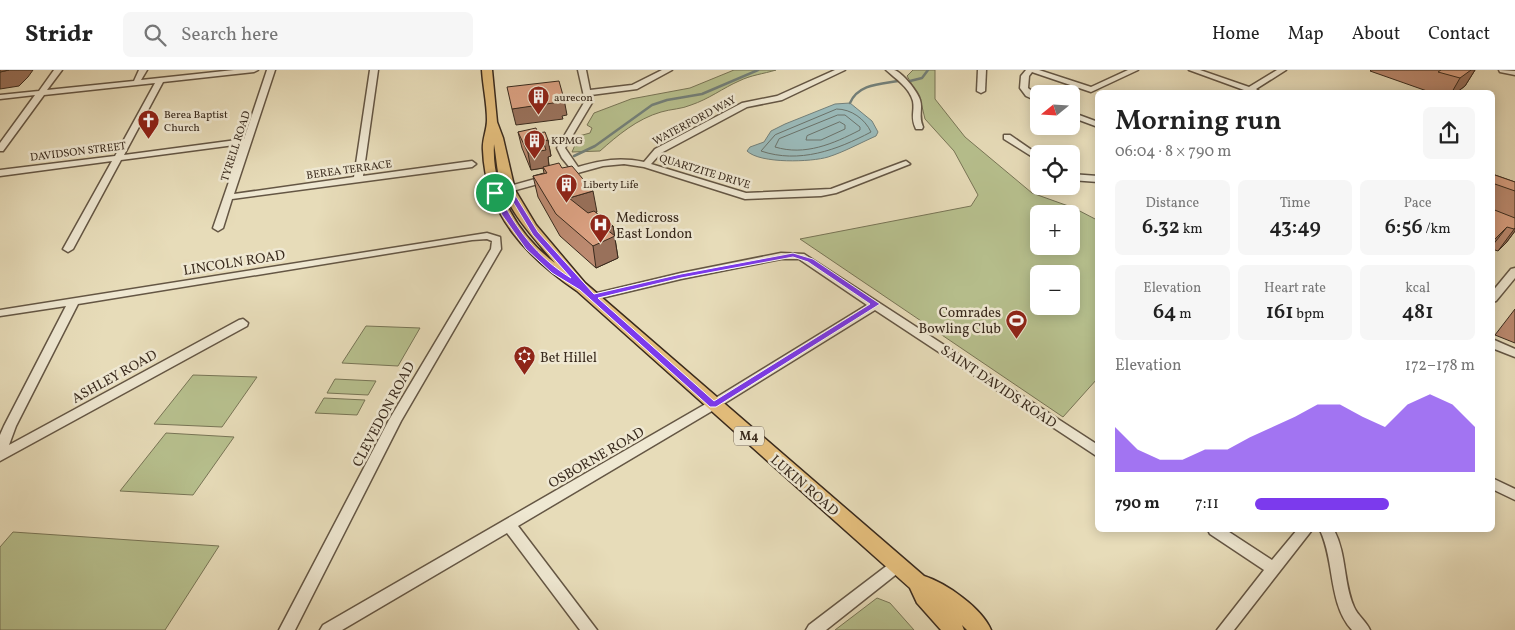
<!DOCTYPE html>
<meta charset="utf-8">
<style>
:root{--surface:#fff;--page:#f6f6f6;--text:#222;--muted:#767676;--line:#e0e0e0;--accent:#7c3aed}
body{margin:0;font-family:Vollkorn,serif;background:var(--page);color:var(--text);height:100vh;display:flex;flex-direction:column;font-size:19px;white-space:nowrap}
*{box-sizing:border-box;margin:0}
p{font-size:16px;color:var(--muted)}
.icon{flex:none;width:28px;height:28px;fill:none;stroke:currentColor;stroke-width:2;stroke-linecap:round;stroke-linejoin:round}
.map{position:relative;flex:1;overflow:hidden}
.panel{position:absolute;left:1095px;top:20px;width:400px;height:442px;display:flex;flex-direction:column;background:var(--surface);border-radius:8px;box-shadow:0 2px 12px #0003}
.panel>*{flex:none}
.needle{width:32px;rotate:252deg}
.fabs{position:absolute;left:1030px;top:15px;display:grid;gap:10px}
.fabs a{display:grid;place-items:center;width:50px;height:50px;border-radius:8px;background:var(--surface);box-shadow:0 2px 12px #0003;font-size:25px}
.pin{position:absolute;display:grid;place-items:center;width:42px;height:42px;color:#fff;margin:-21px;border:2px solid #fff;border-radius:50%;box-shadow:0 1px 5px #0007}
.round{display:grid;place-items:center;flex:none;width:52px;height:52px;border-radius:8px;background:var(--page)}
.overview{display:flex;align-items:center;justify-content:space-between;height:85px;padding:0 20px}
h1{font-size:28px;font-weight:600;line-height:38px}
.metrics{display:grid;grid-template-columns:repeat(3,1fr);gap:8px;height:85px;padding:5px 20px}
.metrics div{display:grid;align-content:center;border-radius:8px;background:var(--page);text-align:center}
.metrics b{font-size:21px;font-weight:600}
.metrics small{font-size:14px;font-weight:400}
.metrics p{font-size:14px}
.chart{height:140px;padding:10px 20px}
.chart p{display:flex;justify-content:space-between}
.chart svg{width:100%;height:90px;margin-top:5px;fill:var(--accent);opacity:.7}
ul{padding:0 20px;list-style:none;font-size:16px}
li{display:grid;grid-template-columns:80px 60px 1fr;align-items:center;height:38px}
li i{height:12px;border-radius:6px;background:var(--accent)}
header{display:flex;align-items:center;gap:30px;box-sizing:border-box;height:70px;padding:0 25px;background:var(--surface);border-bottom:1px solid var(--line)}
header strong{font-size:24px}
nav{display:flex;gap:28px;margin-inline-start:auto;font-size:18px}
.search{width:350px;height:45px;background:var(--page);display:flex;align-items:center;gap:12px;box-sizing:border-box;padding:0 18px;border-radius:8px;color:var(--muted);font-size:19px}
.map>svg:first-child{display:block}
.green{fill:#b7c08e;stroke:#787556;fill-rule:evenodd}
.water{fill:#9ab9b8;stroke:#73807a}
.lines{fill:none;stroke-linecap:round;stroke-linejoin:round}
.shore{stroke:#6a726a;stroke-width:1}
.stream{stroke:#73807a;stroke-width:2.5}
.minor-casing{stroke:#645644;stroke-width:3}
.major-casing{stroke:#392a1d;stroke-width:3}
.minor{fill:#efe8d2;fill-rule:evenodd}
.major{fill:#e4be7c;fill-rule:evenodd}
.wall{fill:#bc8a70;stroke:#392a1d}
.shaded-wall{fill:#99715b;stroke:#392a1d}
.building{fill:#dba182;stroke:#392a1d}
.route{fill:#7c3aed;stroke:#fff;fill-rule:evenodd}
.labels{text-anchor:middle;stroke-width:5;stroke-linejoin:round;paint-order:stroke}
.far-poi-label{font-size:11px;fill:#392a1d;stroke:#efe8d2;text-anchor:start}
.far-street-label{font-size:11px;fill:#392a1d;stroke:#efe8d2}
.shield{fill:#efe8d2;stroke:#706353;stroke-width:1}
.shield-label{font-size:12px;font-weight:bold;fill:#392a1d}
.poi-label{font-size:14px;fill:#392a1d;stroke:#efe8d2;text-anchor:start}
.street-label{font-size:14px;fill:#392a1d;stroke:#efe8d2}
</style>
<header>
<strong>Stridr</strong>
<div class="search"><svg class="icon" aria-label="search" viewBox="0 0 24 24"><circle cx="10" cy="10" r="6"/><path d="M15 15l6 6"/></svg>Search here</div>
<nav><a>Home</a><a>Map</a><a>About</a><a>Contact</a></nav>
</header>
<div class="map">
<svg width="1515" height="560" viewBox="0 0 1515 560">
<rect width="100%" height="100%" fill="#e7dcb9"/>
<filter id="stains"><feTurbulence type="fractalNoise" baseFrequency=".004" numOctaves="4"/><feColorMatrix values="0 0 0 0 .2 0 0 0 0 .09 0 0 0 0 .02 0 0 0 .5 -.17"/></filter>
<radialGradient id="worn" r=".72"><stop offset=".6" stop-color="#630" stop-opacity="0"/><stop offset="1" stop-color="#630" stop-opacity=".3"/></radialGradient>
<g class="green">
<path d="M734,0H776C763,4 751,5 739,11C723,18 709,29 691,35C682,39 671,39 661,42C637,49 618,65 600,81L572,82L579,66L590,63L592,58L587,55L594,43L631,29L690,18Z"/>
<path d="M913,0H935V29L965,67L1032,123L1074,138L1097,150V309L1063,347L800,169L971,136L978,125L954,81L925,49L920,28L907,6ZM1039,144H1071V176H1039ZM1039,204H1071V236H1039Z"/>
<polygon points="366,256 420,258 398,296 342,293"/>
<polygon points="193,305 257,307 222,357 154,354"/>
<polygon points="335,309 376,311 368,325 327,323"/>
<polygon points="324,328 365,330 357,345 315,343"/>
<polygon points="166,363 234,367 193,425 120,421"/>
<polygon points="13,462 219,476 165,560 0,560 0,477"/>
<polygon points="877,528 890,533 914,560 835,560"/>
</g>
<path class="water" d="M850,33L872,51L878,62L876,66C860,73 844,82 828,87C812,92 760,94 747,81L750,77L764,72L771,61L785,54L835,34Z"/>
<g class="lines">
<g class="shore">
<path d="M837,39C851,39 865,49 871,62C837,80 799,94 761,81L775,65Z"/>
<path d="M838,45H845L860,57V60C833,74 805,86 775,77L779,69Z"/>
<polygon points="840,52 845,55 845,59 821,70 806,70 807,66"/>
</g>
<g class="stream">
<polyline points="910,11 922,8 928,0"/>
<path d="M850,33C858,14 880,14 898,11"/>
<polyline points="574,86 595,76 652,35 667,30 702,24 758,0"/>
</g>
<defs>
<g id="minor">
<polygon points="54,0 62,0 47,20 134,11 139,0 147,0 141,10 234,0 258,0 254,2 163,12 124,85 244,69 267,0 275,0 234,124 354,107 370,0 378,0 363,106 472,91 476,94 472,97 232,129 223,158 218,161 213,158 242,74 121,90 73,179 68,182 63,179 112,91 0,106 0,100 115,86 155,13 44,25 3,81 0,81 0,73 35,25 0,29 0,25 39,21"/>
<path d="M578,0H586L590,20L632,15L662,0H672L637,19L591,25L593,31L565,78L578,97C603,90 619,87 644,92L655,79L742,33L777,26L835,0H845L782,30L747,37L661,83L651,94L746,123L831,119L903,92L906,91L910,94L836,123L821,126L745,129L644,97L624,94L603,96L498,125H492V121L571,99L562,88L557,78L585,31Z"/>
<path d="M886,0C889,0 892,0 894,0C902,2 918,22 920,30C923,39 918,46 923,57L922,59H916C910,47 915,42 913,31C909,17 896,9 886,0Z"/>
<polygon points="978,0 986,0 985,21 981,23 977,21"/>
<polygon points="1026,0 1039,0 1091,17 1128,0 1138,0 1091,22 1032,2 1029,6 1028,18 1039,27 1039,32 1026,26 1020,18 1021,6"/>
<polygon points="1189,0 1200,0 1249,17 1277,0 1286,0 1256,19 1260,22 1243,22 1244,20"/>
<polygon points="1499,0 1515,1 1515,5 1500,2"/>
<polygon points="1071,42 1098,52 1098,57 1071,47"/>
<polygon points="1004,65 1010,65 1039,85 1039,91 1004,69"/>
<polygon points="1071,104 1098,106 1098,112 1071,110"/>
<polygon points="487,163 500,167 501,179 401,351 295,560 279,560 389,350 491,179 492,171 487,169 472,170 78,234 16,356 9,375 239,250 243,249 248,253 247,256 0,391 0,365 4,356 66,236 0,246 0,240"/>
<polygon points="781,183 804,184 1098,375 1098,387 875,240 717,338 518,456 597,560 580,560 507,463 342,560 320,560 323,555 709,332 867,235 799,189 781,189 681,209 593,230 588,227 593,224 681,203"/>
<polygon points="1515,198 1515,208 1496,231 1492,232 1492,222 1511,199"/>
<polygon points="1492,269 1515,279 1515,287 1492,278"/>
<polygon points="1492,408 1515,419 1515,430 1492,419"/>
<polygon points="1208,460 1226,460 1272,490 1297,460 1312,460 1234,560 1217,560 1264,500 1210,464"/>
<path d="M1320,460H1334C1347,485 1343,512 1354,537C1358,546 1366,551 1370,560H1352C1328,534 1335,491 1320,460Z"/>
<polygon points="898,489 903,491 905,495 903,499 826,560 806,560 809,555 893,491"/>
</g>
<path id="major" d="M482,0H492L497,52L503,68L515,120L536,155L585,213L924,506C946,513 982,538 991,560H967L962,555L964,560H941L917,533L910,518L577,221C527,187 485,144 483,80C482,70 487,60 487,50C487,33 483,17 482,0ZM494,74C497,90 497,106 503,120C514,148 536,170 555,193C519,166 491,121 494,74Z"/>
</defs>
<use href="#minor" class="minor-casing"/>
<use href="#major" class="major-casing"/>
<use href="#minor" class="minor"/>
<use href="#major" class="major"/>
</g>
<g class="wall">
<polygon points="1371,0 1475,0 1465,16 1457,22 1426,22 1427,21 1370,1"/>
<polygon points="518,62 538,63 548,70 551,86 548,87 549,95 597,142 596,143 613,156 618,188 596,198 560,166 538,127 533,106 544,103 543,98 531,100 522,78"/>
<polygon points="1492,104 1515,112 1515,161 1506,173 1498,181 1492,179"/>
<polygon points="1515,239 1515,273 1495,265"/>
</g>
<g class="shaded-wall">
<polygon points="9,0 33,0 28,7 19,16 0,19 0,2"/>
<polygon points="1463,0 1475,0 1465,16 1457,22 1452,22 1460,8"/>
<polygon points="564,29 567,45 562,46 563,49 516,55 512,39"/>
<polygon points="548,70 551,86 548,87 549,97 531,100 528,83 543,71"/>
<polygon points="593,121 597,142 573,149 569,128"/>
<polygon points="613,156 618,188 596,198 593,176 606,159"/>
<polygon points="1507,157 1492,176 1492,172"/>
<polygon points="1515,158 1515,161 1506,173 1498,181"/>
</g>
<g class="building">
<polygon points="0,0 9,0 0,2"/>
<polygon points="1441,0 1471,0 1460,8 1438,2"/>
<polygon points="559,11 564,29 559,30 560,32 512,39 507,17"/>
<polygon points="536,58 538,63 545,62 548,70 543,71 546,80 528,83 518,62"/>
<polygon points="559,93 562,98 572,96 593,121 569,128 588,143 594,141 613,156 606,159 615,166 593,176 556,144 533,106 547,103 543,97"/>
<polygon points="1492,104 1515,112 1515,121 1492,113"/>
<polygon points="1492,139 1515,148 1515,158 1514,159 1507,157 1492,172"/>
</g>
<path class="route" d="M509,118L512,120L538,162L594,224L681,204L793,183L813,189L880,234L716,337H710L580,220L552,203L526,179L502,145L492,123ZM507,122L533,165L571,208C538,188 515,158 499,124ZM793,187L808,192L870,234L714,331L598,228L681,208Z"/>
<defs>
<symbol id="building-pin" viewBox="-11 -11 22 30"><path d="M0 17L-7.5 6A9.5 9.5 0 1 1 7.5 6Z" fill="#8f2418" stroke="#efe8d2"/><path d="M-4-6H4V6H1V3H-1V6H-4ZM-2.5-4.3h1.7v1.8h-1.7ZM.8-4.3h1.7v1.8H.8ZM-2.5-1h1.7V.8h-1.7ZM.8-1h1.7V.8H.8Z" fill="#fff"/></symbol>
<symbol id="church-pin" viewBox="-11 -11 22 30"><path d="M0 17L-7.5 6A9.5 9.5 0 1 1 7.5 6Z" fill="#8f2418" stroke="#efe8d2"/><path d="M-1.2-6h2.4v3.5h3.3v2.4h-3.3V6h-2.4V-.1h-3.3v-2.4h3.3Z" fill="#fff"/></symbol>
<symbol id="hospital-pin" viewBox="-11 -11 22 30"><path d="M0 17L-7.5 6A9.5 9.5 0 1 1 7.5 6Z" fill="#8f2418" stroke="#efe8d2"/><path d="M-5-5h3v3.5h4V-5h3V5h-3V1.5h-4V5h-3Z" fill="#fff"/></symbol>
<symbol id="stadium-pin" viewBox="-11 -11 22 30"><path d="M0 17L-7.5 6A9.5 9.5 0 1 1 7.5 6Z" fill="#8f2418" stroke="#efe8d2"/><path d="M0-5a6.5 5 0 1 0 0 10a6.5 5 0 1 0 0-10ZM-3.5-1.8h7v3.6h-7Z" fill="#fff"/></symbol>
<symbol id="synagogue-pin" viewBox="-11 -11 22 30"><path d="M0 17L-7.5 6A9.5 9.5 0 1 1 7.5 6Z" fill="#8f2418" stroke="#efe8d2"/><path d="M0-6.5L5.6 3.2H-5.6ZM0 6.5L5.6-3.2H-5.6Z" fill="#fff"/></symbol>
</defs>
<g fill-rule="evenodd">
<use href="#building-pin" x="526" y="14" width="25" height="34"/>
<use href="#church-pin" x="136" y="38" width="25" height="34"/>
<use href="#building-pin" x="522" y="58" width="25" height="34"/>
<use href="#building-pin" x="554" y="102" width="25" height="34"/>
<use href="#hospital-pin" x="588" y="142" width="25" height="34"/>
<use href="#stadium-pin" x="1004" y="238" width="25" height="34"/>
<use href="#synagogue-pin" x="512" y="274" width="25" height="34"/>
</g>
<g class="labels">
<g class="far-poi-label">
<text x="554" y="31">aurecon</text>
<text x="164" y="48">Berea Baptist<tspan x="164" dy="13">Church</tspan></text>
<text x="551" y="74">KPMG</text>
<text x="583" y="118">Liberty Life</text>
</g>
<g class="far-street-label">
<text transform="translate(694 50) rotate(-28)" y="4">WATERFORD WAY</text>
<text transform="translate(235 76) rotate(-72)" y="4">TYRELL ROAD</text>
<text transform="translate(78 81) rotate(-7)" y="4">DAVIDSON STREET</text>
<text transform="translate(349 99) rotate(-8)" y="4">BEREA TERRACE</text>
<text transform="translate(705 101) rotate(17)" y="4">QUARTZITE DRIVE</text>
</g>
<rect class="shield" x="734" y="356.5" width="30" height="19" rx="4"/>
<g class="shield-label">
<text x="749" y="370">M4</text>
</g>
<g class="poi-label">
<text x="616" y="152">Medicross<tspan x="616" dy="16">East London</tspan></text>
<text x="1001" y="247" text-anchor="end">Comrades<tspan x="1001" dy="16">Bowling Club</tspan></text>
<text x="540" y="292">Bet Hillel</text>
</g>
<g class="street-label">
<text transform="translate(234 192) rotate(-9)" y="5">LINCOLN ROAD</text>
<text transform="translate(114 306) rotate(-29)" y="5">ASHLEY ROAD</text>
<text transform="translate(999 316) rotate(34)" y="5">SAINT DAVIDS ROAD</text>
<text transform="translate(383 344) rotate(-62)" y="5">CLEVEDON ROAD</text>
<text transform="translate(596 387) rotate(-30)" y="5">OSBORNE ROAD</text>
<text transform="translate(805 415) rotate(41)" y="5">LUKIN ROAD</text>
</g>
</g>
<rect width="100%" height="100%" filter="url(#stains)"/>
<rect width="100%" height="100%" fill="url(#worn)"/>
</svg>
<div class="fabs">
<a><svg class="needle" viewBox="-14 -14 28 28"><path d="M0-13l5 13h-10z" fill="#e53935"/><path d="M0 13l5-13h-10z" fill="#767676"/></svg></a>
<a><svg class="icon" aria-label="locate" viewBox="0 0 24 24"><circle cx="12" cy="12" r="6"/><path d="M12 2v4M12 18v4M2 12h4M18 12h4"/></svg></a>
<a>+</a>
<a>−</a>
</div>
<div class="pin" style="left:495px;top:123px;background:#1e9e55"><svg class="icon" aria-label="arrive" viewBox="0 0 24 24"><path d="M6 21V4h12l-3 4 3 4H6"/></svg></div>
<section class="panel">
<div class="overview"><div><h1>Morning run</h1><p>06:04 · 8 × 790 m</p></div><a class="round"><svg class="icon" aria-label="share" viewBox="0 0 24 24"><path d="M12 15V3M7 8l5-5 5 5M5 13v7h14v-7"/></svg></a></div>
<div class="metrics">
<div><p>Distance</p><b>6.32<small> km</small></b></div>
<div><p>Time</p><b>43:49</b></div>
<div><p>Pace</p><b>6:56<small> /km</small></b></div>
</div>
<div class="metrics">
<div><p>Elevation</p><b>64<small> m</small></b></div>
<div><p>Heart rate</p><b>161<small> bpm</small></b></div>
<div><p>kcal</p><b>481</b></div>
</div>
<div class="chart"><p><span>Elevation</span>172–178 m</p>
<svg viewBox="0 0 160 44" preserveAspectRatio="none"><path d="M0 44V22L10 33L20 38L30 38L40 33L50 33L60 27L70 22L80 17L90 11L100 11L110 17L120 22L130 11L140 6L150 11L160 22V44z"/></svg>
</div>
<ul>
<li><b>790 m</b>7:11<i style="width:61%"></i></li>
</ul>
</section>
</div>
